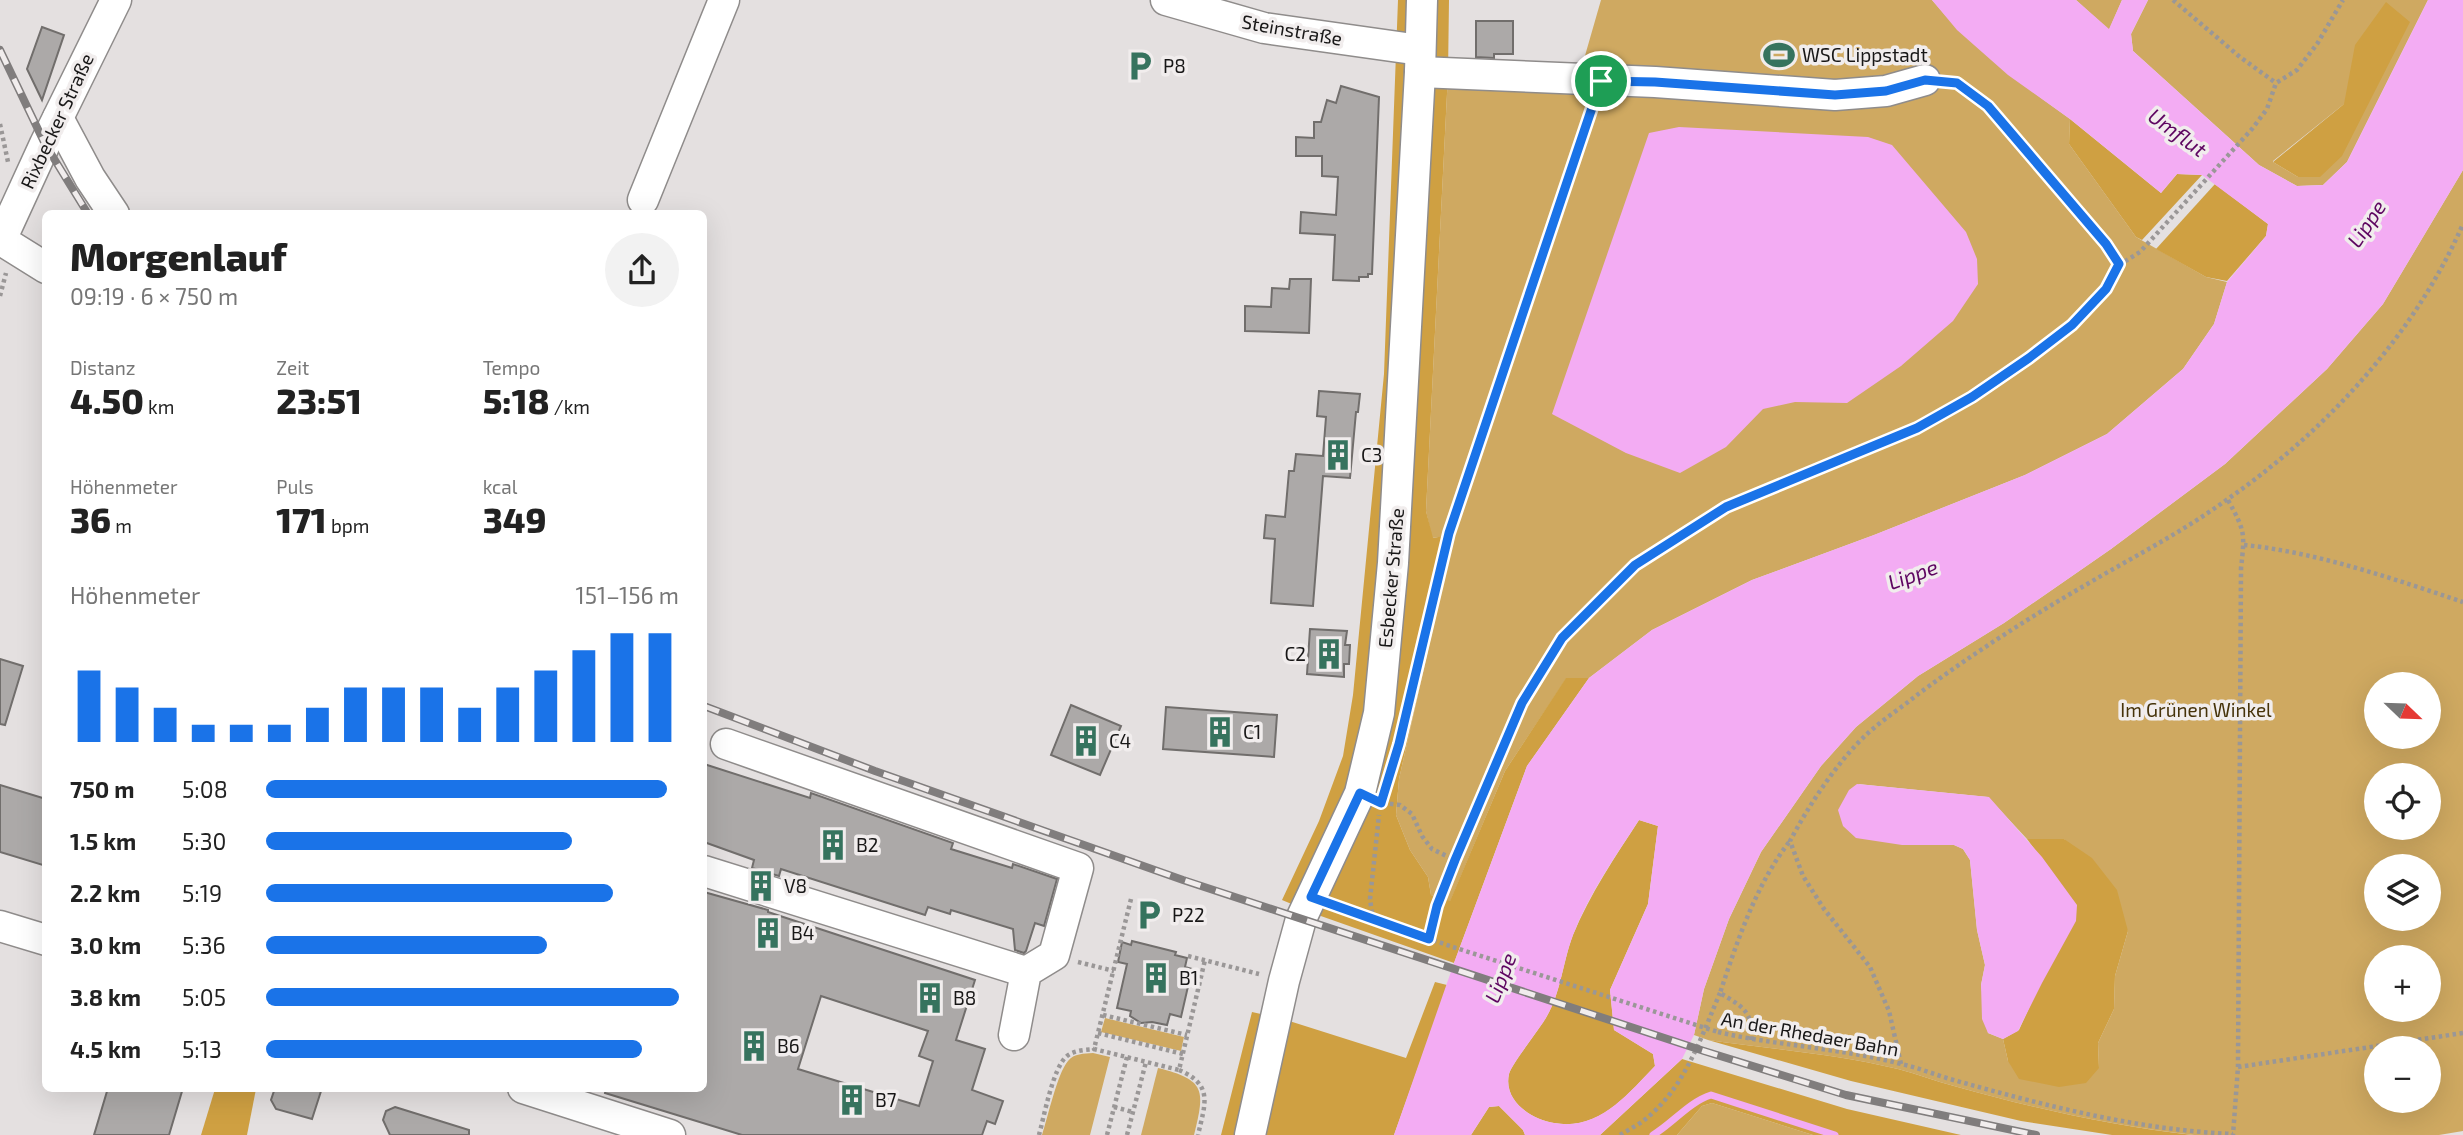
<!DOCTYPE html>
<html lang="de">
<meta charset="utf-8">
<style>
:root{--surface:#fff;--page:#f2f2f2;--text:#222;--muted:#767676;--accent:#1a73e8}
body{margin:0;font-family:"Exo 2",sans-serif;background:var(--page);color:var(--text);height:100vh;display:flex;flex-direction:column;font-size:26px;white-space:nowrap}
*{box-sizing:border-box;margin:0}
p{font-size:23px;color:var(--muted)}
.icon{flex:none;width:38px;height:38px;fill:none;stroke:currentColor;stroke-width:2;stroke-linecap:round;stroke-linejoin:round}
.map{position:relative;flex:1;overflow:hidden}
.drawer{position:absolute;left:42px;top:210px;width:665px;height:882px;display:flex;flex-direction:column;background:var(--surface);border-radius:10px;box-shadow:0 7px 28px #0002}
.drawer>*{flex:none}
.needle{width:46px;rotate:113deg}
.controls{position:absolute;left:2364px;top:672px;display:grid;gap:14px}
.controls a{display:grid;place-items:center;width:77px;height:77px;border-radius:50%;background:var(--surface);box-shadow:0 7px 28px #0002;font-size:35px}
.pin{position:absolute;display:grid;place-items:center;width:60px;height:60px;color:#fff;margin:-30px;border:4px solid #fff;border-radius:50%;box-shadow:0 2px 7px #0007}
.round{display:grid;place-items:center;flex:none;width:74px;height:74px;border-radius:37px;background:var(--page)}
.summary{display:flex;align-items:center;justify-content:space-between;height:119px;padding:0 28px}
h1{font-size:38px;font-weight:800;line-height:52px}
.stats{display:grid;grid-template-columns:repeat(3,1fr);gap:10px;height:119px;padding:7px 28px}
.stats div{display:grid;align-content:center}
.stats b{font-size:35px;font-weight:800}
.stats small{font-size:19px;font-weight:400}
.stats p{font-size:19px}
.chart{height:196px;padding:14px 28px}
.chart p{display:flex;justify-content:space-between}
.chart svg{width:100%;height:126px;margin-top:7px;stroke:var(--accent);stroke-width:6}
ul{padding:0 28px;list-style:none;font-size:23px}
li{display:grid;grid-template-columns:112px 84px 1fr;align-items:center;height:52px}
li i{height:18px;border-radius:9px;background:var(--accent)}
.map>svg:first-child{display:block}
.green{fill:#cfa961;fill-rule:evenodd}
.forest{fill:#cfa042}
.water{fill:#f3acf3;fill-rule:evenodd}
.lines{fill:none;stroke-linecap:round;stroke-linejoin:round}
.stream{stroke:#f3acf3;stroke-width:7}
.building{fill:#aca9a8;stroke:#716e6c;stroke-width:2;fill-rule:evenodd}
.minor-casing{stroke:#8f8c8b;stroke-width:33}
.path{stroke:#9a9797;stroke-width:4.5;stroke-dasharray:3.5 3.5;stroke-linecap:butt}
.minor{stroke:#fff;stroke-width:30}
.rail-casing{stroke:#807d7d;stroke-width:8}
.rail{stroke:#f1eded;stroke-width:5;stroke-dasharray:16;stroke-linecap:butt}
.path-bridge{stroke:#9a9797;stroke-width:4.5;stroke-dasharray:3.5 3.5;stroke-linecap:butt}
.route-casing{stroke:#fff;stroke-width:14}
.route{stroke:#1a73e8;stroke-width:9}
.labels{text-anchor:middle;stroke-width:7;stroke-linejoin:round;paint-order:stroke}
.street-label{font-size:19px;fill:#181717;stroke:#f1eded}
.poi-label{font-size:19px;fill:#181717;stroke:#f1eded;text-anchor:start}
.park-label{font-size:19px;fill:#46330a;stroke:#f1eded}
.water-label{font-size:21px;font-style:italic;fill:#5e0661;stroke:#f1eded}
</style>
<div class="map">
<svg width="2463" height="1135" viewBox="0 0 2463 1135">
<rect width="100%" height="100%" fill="#e4e0e0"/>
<g class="green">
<path d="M1601,0H1932C1973,49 2019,82 2070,119L2069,144L2136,237L2206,277L2227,282L2214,324L2183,369L2107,434L2025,475L1874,535L1752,580L1652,630L1589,678L1566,679L1505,771L1450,902L1431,895L1428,877L1410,850L1396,815L1399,779L1454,535L1432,538L1426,511L1448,74L1578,80Z"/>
<polygon points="2076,0 2122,0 2109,30"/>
<path d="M2148,0H2428L2347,162L2323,185L2297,186L2259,165L2133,51L2131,34ZM2344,104L2298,177L2273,162V161Z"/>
<path d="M2463,170V1131L2439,1135H2194C2112,1126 2032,1108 1954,1086C1935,1081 1917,1074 1898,1069C1836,1054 1771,1049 1708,1040L1694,1035L1704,989L1729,919L1761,852L1821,766L1856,727L1918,676L2004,623L2111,549L2225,464L2327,369L2383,304ZM2376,684H2429V737H2376ZM2376,775H2429V828H2376ZM1858,784L1988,797L2027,839H2064L2128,931L2115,976L2114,1009L2098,1043L2099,1068L2008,1061L2003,1039L1988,1033L1981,985L1985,965L1977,930L1970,860L1963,849L1954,845ZM2376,866H2429V919H2376ZM2376,957H2429V1010H2376ZM2376,1048H2429V1101H2376Z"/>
<polygon points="1105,1018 1184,1037 1181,1051 1101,1032"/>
<path d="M1093,1053L1110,1057L1090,1135H1042C1048,1117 1057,1074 1068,1061C1074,1053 1084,1054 1093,1053Z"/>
<path d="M1158,1068C1206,1080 1205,1090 1194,1135H1141Z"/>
<polygon points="1712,1103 1813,1135 1677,1135 1702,1106"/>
</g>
<g class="forest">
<polygon points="1398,0 1449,0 1448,74 1426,511 1433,538 1454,534 1399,779 1396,815 1410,850 1428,877 1431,895 1450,901 1505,771 1566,678 1589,678 1527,766 1454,963 1318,915 1282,900 1319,821 1343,756 1353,695 1384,374"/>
<polygon points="2386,2 2410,22 2342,156 2320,177 2298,177 2273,162 2344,104 2355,45"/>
<polygon points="2070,119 2161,193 2177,174 2202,175 2142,240 2136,237 2069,144"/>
<polygon points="2215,184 2268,224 2266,236 2227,281 2206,277 2156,249"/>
<path d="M1639,820L1658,826L1648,904L1610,990L1614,1030L1653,1054L1655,1066C1627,1095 1599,1131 1554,1123C1531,1119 1503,1101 1509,1074C1512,1063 1540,1029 1547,1016C1561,992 1563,961 1573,935C1590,894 1615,857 1639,820Z"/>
<polygon points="2027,839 2064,839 2092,858 2117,890 2128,931 2115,976 2114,1009 2098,1043 2099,1068 2086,1083 2059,1087 2019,1079 2008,1061 2003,1039 2019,1030 2076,905"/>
<polygon points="1435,982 1447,985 1443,998 1394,1135 1221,1135 1252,1012 1283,1019 1406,1058"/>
<path d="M1708,1040C1771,1049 1836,1054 1898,1069C1917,1074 1935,1081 1954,1086C2032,1108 2112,1126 2193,1135H2112L2021,1121L1851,1081Z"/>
<polygon points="1682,1059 1847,1109 1961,1135 1813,1135 1712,1103 1702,1106 1677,1135 1600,1135"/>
<polygon points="215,1089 256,1089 247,1135 201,1135"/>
<polygon points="1499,1106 1523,1130 1525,1135 1471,1135 1489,1107"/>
</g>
<g class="water">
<path d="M1932,0H2076L2109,29L2122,0H2148L2131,34L2133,51L2259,165L2297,186L2323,185L2347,162L2428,0H2463V170L2383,304L2327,369L2225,464L2111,549L2004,623L1918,676L1856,727L1821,766L1761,852L1729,919L1704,989L1694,1035L1682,1059L1600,1135H1525L1523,1130L1499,1106L1489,1107L1471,1135H1394L1454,963L1527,766L1589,678L1652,630L1752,580L1874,535L2025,475L2107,434L2183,369L2214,324L2227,282L2266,236L2268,224L2202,175L2177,174L2161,193L2070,119L2008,75L1957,30ZM1639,820L1658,826L1648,904L1610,990L1614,1030L1653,1054L1655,1066C1627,1095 1598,1131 1554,1123C1531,1119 1503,1101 1509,1074C1512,1063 1540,1029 1547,1016C1561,992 1563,961 1573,935C1589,894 1615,857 1639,820Z"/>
<polygon points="1679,127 1868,137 1892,145 1966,232 1977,259 1978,284 1953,321 1901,366 1847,403 1795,402 1763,409 1726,447 1680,473 1626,453 1552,414 1649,133"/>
<polygon points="1857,784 1989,797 2042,857 2077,905 2076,921 2042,983 2018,1031 2003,1039 1988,1033 1982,1019 1981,985 1985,965 1977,930 1970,860 1963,849 1954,845 1902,845 1856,838 1843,826 1838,810 1849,790"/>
</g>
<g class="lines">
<path class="stream" d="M1653,1135C1673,1123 1689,1102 1711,1095L1835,1135"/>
</g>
<g class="building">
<polygon points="1476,21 1513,21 1513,54 1494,54 1494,58 1476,57"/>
<polygon points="42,27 64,35 42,100 27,69"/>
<polygon points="1341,86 1379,97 1372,274 1368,274 1368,277 1359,277 1359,281 1333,280 1335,235 1300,233 1301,212 1336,215 1338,177 1322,176 1322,156 1296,156 1296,137 1314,138 1314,122 1321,122 1327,100 1336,103"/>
<polygon points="1290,279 1311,279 1309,333 1245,331 1245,306 1271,307 1272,288 1289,289"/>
<polygon points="1319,391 1360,394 1358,412 1356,412 1350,478 1323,476 1313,606 1271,603 1275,539 1264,538 1266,515 1285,517 1289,471 1294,471 1296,454 1323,456 1326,417 1317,416"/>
<polygon points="1310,629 1347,631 1345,645 1350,645 1349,664 1344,664 1344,677 1307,674"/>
<polygon points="0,659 23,666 5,725 0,724"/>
<polygon points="1071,705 1121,726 1100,775 1051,755"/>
<polygon points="1166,707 1277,715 1274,757 1163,749"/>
<polygon points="704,764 810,798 811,793 953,843 951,849 1012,868 1013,864 1057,879 1044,926 1035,923 1026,951 1024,953 1015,950 1013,929 951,910 950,914 928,907 925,915 781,869 779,876 752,868 754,860 704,842"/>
<polygon points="0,785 46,799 46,866 0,852"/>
<path d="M704,892L768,910V912L975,980L956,1040L985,1049L972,1090L1003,1101L995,1124L987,1121L982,1135H742L605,1093L606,1088H704ZM821,996L928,1031L919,1056L933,1061L919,1106L798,1069Z"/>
<polygon points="1132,941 1176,952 1175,955 1187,958 1185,967 1192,969 1181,1017 1170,1014 1167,1025 1152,1022 1141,1023 1130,1016 1131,1011 1117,1008 1127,964 1118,962 1122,942 1131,945"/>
<polygon points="108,1088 183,1088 169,1135 94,1135"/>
<polygon points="275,1088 322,1088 312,1119 276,1109 271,1100"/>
<polygon points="395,1107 469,1130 469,1135 390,1135 383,1120 386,1111"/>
</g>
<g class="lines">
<defs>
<g id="minor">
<polyline points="1166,0 1264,28 1420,50"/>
<polyline points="1420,72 1655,82 1835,95 1886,91 1925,80"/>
<polyline points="58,118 90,178 114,214"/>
<polyline points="643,200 724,0"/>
<polyline points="1,240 46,268"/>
<polyline points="0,242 45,144 116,0"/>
<polyline points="726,744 1078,868 1054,955 1026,972 1014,1035"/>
<polyline points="704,871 1026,972"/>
<polyline points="0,926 46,940"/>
<polyline points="523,1088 670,1135"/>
<polyline points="1250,1135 1284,981 1301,919 1360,793 1379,713 1393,563 1420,72 1422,0"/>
</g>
</defs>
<use href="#minor" class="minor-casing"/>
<g class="path">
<polyline points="2173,0 2240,57 2276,83"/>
<polyline points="0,124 8,162"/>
<polyline points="2119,265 2140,252 2252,129 2267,109 2276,83 2297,70 2317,44 2343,0"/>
<polyline points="0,296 6,273"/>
<path d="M2228,500C2245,531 2245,533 2241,568L2238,1067L2233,1135"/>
<path d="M2244,545C2316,552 2394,579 2463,602"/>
<polyline points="1408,705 1449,533 1593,105"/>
<polyline points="1383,803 1400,805 1412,814 1422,836 1432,849 1455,860"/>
<polyline points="1131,899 1094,1049 1179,1070 1205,960"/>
<polyline points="1334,906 1453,947"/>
<polyline points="1373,920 1370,899 1379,815"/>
<polyline points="1429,939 1437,906 1455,860 1522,703 1562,638 1635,565 1726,507 1917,428 1972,397 2029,358 2072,325 2106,289 2119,265 2106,244 1988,106 1957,83 1948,82"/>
<polyline points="1188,956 1259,974"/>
<polyline points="1078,962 1114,971"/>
<polyline points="1103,1015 1187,1035"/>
<path d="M1718,1032C1778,1046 1841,1048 1901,1064C1920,1068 1938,1076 1957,1081C2047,1106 2139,1130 2233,1134"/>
<polyline points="1098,1033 1183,1054"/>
<path d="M1751,1040C1753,1011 1743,1007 1720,993C1737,942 1756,884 1790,841"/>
<path d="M1901,1064L1889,1011L1870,967L1824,909L1803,876L1790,841C1809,805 1837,762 1867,734C1882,720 1901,708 1917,695C1972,654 2030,617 2089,583C2135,556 2182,532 2225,501C2325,432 2414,336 2463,224"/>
<polyline points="2238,1067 2463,1033"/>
<path d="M1179,1070C1214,1085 1205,1104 1198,1135"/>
<polyline points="1114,1107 1133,1112"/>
<path d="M1039,1135C1044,1117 1053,1067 1067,1056C1075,1050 1085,1050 1094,1049"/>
<polyline points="1107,1135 1127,1057"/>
<polyline points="1127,1135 1146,1062"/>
<path d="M1620,1135C1630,1129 1640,1124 1648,1117C1686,1085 1701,1037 1720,993"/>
</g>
<use href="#minor" class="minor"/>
<defs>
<g id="rail">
<polyline points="0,50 45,144 88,214"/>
<polyline points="704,706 875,771 1183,880 1704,1051 1846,1095 2036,1135"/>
</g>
</defs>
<use href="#rail" class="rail-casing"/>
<use href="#rail" class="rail"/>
<polyline class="path-bridge" points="1453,947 1718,1032"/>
</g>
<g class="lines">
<defs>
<polygon id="route" points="1925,80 1957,83 1988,106 2106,244 2119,264 2106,289 2072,325 2029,358 1972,397 1917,428 1726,507 1635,565 1562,638 1522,703 1455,860 1437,906 1429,939 1311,897 1360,793 1381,803 1399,744 1449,533 1601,81 1655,82 1835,95 1886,91"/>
</defs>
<use href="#route" class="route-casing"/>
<use href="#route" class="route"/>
</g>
<defs>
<symbol id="stadium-bare" viewBox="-9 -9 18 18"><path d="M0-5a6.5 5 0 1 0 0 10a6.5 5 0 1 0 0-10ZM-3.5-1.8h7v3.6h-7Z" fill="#36735e" stroke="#f1eded" stroke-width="2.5" paint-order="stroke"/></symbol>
<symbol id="parking-bare" viewBox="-9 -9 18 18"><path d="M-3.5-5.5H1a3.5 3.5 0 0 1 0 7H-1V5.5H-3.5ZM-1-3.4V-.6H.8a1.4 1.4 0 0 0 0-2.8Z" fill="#36735e" stroke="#f1eded" stroke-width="2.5" paint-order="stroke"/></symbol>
<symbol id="building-bare" viewBox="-9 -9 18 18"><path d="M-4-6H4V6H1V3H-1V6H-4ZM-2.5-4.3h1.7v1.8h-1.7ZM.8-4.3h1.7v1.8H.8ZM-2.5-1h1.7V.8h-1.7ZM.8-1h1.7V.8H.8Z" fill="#36735e" stroke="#f1eded" stroke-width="2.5" paint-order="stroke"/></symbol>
</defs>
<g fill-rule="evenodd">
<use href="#stadium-bare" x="1757" y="33" width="44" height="44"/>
<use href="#parking-bare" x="1118" y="44" width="44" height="44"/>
<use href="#building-bare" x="1316" y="433" width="44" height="44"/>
<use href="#building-bare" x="1307" y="632" width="44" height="44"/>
<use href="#building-bare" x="1198" y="710" width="44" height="44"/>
<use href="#building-bare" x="1064" y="719" width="44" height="44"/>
<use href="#building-bare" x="811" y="823" width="44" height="44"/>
<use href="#building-bare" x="739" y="864" width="44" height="44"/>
<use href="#parking-bare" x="1127" y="893" width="44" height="44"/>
<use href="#building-bare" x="746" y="911" width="44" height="44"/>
<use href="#building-bare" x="1134" y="956" width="44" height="44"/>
<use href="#building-bare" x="908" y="976" width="44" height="44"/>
<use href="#building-bare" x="732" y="1024" width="44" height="44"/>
<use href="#building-bare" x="830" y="1078" width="44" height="44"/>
</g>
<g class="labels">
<g class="street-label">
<text transform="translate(1292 30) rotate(10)" y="7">Steinstraße</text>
<text transform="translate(57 121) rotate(-65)" y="7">Rixbecker Straße</text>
<text transform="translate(1391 578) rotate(-85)" y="7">Esbecker Straße</text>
<text transform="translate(1810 1034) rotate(10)" y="7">An der Rhedaer Bahn</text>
</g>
<g class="poi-label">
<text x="1802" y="62">WSC Lippstadt</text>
<text x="1163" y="73">P8</text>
<text x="1361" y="462">C3</text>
<text x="1306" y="661" text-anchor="end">C2</text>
<text x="1243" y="739">C1</text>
<text x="1109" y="748">C4</text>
<text x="856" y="852">B2</text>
<text x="784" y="893">V8</text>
<text x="1172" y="922">P22</text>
<text x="791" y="940">B4</text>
<text x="1179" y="985">B1</text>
<text x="953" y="1005">B8</text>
<text x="777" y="1053">B6</text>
<text x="875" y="1107">B7</text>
</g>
<g class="park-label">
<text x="2196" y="717">Im Grünen Winkel</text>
</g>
<g class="water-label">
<text transform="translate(2177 133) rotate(36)" y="7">Umflut</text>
<text transform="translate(2367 224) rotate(-56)" y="7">Lippe</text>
<text transform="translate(1913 575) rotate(-20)" y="7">Lippe</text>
<text transform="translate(1501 978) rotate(-68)" y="7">Lippe</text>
</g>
</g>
</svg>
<div class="controls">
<a><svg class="needle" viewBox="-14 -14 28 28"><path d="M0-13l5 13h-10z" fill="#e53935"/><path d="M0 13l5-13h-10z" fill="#767676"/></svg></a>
<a><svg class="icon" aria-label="locate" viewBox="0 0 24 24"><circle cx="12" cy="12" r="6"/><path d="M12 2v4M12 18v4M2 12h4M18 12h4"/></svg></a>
<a><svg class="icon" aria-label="layers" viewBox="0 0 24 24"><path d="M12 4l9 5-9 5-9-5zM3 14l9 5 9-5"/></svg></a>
<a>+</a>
<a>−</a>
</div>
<div class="pin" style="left:1601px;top:81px;background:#1e9e55"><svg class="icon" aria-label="arrive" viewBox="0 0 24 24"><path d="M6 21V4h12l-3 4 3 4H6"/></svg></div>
<section class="drawer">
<div class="summary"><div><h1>Morgenlauf</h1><p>09:19 · 6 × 750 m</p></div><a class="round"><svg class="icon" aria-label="share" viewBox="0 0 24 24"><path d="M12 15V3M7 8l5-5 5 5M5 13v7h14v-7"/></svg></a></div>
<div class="stats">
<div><p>Distanz</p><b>4.50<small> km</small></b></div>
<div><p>Zeit</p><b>23:51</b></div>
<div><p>Tempo</p><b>5:18<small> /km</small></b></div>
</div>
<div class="stats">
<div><p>Höhenmeter</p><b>36<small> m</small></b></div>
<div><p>Puls</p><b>171<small> bpm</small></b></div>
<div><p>kcal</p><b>349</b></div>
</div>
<div class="chart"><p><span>Höhenmeter</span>151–156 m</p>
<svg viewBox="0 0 160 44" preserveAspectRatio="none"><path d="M5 44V19M15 44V25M25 44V32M35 44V38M45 44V38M55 44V38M65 44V32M75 44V25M85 44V25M95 44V25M105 44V32M115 44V25M125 44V19M135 44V12M145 44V6M155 44V6"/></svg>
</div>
<ul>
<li><b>750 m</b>5:08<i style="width:97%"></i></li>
<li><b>1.5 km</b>5:30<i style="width:74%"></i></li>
<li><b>2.2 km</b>5:19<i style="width:84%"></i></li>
<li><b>3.0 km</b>5:36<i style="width:68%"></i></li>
<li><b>3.8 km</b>5:05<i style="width:100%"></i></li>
<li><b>4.5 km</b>5:13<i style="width:91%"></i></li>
</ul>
</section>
</div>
